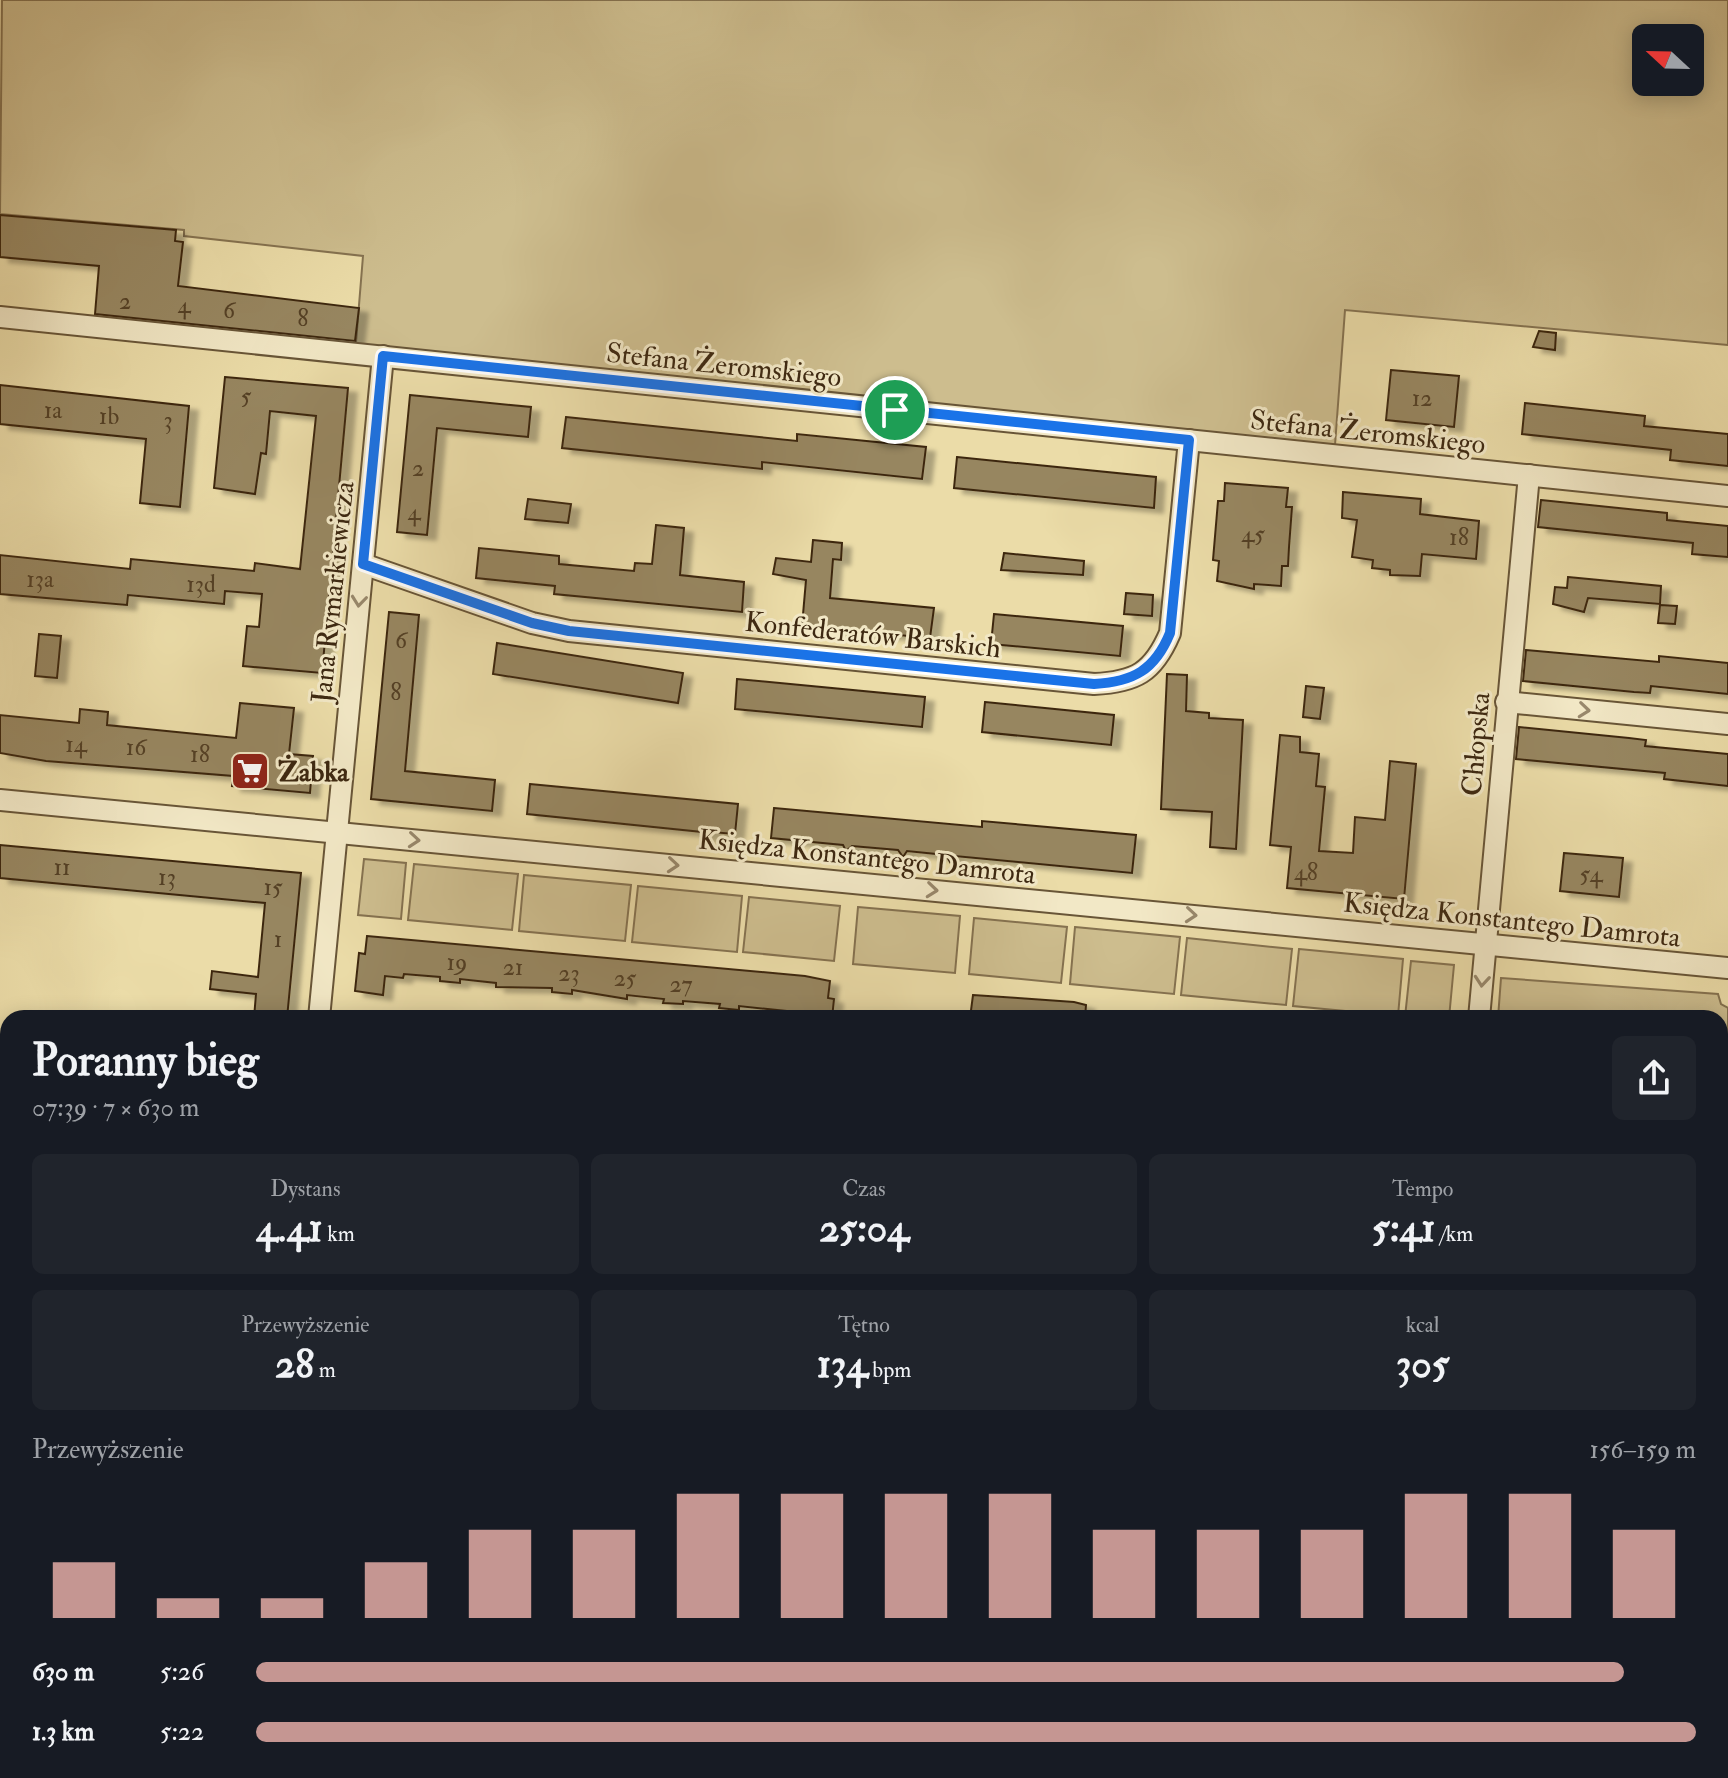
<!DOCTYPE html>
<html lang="pl">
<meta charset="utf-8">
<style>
:root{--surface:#171b24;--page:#20242c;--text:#f1f3f6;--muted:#9ea1a6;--accent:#c59692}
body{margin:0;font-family:"IM FELL Double Pica",serif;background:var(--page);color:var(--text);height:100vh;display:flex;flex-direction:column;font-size:30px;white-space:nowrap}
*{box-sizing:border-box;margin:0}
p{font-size:26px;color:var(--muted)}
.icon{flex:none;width:44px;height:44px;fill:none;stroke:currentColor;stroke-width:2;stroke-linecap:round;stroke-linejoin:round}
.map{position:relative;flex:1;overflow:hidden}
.details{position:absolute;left:0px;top:1010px;width:1728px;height:768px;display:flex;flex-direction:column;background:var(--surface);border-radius:24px 24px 0 0;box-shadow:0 4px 20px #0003}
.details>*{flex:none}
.needle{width:52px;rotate:292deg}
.tools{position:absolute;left:1632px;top:24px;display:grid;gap:16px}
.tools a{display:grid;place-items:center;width:72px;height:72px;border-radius:12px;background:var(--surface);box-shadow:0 4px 20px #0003;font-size:40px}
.pin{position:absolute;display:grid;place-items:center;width:68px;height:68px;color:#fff;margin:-34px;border:4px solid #fff;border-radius:50%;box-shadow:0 2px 8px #0007}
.round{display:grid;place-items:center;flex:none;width:84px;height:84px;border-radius:12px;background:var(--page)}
.headline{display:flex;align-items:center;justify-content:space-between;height:136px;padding:0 32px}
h1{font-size:44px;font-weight:800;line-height:60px}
.figures{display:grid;grid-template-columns:repeat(3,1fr);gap:12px;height:136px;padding:8px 32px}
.figures div{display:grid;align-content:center;border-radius:12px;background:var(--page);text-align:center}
.figures b{font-size:40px;font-weight:800}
.figures small{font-size:22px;font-weight:400}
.figures p{font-size:22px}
.chart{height:224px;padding:16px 32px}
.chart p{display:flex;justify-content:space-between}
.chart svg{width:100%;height:144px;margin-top:8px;stroke:var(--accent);stroke-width:6}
ul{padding:0 32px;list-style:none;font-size:26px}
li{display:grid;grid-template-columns:128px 96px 1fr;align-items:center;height:60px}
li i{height:20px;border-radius:10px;background:var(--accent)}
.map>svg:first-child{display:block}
.green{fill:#cdbd8e;stroke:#857250;stroke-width:2;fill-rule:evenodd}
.building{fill:#978660;stroke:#3d2811;stroke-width:2;filter:url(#shadow)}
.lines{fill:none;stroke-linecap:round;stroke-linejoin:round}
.street-casing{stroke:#685537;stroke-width:24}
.street{stroke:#f2e8c6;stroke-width:20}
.oneway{stroke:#98886c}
.route-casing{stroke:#fff;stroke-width:16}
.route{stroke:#1a73e8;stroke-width:10}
.labels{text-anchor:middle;stroke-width:6;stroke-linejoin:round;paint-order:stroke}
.number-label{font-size:24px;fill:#544025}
.street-label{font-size:28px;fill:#3d2811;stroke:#f2e8c6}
.poi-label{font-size:28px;font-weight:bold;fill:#3d2811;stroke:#f2e8c6;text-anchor:start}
</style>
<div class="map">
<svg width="1728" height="1778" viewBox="0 0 1728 1778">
<defs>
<filter id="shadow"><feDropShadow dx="9" dy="5" stdDeviation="2" flood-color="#0004"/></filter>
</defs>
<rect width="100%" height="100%" fill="#ebdca8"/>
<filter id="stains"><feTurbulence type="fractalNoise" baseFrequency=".0025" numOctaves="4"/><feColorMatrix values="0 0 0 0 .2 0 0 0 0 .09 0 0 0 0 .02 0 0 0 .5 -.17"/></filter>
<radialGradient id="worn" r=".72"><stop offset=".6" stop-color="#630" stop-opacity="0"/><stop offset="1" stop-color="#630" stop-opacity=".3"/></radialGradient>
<g class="green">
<path d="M2,0H1728V345L1345,310L1335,445L364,348L356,342L363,256L184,236V230L0,214ZM1646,38H1690V82H1646Z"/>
<polygon points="364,859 406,863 401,919 358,915"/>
<polygon points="414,864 518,874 512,930 408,920"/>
<polygon points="524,875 631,885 625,941 519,931"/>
<polygon points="638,886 742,896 737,952 632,942"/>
<polygon points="749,897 840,906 834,961 743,952"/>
<polygon points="858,907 960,916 955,973 853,964"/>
<polygon points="974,918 1067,927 1061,983 969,974"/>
<polygon points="1075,927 1180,937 1174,994 1070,984"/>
<polygon points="1187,938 1292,949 1286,1005 1181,995"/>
<polygon points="1299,949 1403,959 1398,1016 1293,1006"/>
<polygon points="1411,961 1454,965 1449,1018 1405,1017"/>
<polygon points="1501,978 1718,994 1721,1004 1728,1008 1728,1778 1427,1778 1428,1770 1720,1770 1720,1018 1498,1018"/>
<polygon points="109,1770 211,1770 211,1778 108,1778"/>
</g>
<g class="building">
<polygon points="0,215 176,230 175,241 183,242 178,286 359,308 355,341 95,314 99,266 0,257"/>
<polygon points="1539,331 1556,333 1555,350 1533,347"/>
<polygon points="1391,370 1459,376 1454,427 1386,420"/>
<polygon points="225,377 348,388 322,673 243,666 247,626 259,627 262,594 225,591 224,604 128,595 127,605 0,594 0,555 130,569 131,559 254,571 255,563 300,569 316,416 270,411 266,454 261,453 255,494 214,488"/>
<polygon points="0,385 189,406 180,507 140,503 146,439 0,424"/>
<polygon points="410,395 531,407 528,437 437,428 427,535 397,532"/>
<polygon points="1525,403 1645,416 1644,426 1728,434 1728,466 1670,460 1671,450 1522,434"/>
<polygon points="566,417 797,441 797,434 926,447 922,479 762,462 762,469 562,448"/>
<polygon points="957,457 1156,477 1154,508 954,488"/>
<polygon points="1225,483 1288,488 1286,507 1292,507 1289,547 1288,566 1282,566 1281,586 1254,584 1254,589 1217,581 1219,561 1213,560 1218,501 1224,501"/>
<polygon points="1343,492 1421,499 1420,514 1479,521 1476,559 1422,554 1420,576 1390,575 1390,570 1372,568 1373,560 1352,557 1357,520 1342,518"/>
<polygon points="528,499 571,504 568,523 525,519"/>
<polygon points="1541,500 1667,513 1667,520 1728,526 1728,557 1692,554 1693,543 1538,527"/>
<polygon points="656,525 684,528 680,575 744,582 742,612 554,594 555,586 476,578 479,548 559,556 559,564 634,571 635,563 652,564"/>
<polygon points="813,540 842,543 841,560 833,559 830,598 934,608 930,638 802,626 806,580 773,574 776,558 811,562"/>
<polygon points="1004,553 1084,561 1083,575 1001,570"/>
<polygon points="1568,577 1661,586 1660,604 1588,598 1584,612 1553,604 1555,587 1567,588"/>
<polygon points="1126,593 1153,595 1152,616 1124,614"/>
<polygon points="1660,605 1677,606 1675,624 1658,623"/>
<polygon points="389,612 419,615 405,771 495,780 492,811 371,799"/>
<polygon points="994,614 1123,626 1120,656 991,644"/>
<polygon points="39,634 61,636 57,678 35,676"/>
<polygon points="497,643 683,673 678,703 493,674"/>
<polygon points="1526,650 1659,662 1659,656 1728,663 1728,694 1651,686 1650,693 1634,692 1523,681"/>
<polygon points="1167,674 1187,675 1186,711 1209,713 1209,718 1243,720 1236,849 1210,847 1212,812 1161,809"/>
<polygon points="737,679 925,697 922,727 735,709"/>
<polygon points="1306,686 1324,688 1320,719 1303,717"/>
<polygon points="985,702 1114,715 1111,745 982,732"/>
<polygon points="240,703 294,708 289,754 313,756 310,793 232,786 233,776 46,761 0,753 0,715 79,723 80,709 108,712 107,725 236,738"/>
<polygon points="1519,727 1629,738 1646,740 1645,746 1728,754 1728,786 1664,779 1665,773 1516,759"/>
<polygon points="1280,735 1300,737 1300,752 1319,754 1316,786 1325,787 1319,851 1353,853 1355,817 1385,820 1390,761 1416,764 1404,899 1287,888 1291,847 1270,845"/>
<polygon points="530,784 738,804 735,834 711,832 705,837 702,832 527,814"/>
<polygon points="774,808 982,827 982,821 1136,835 1132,873 955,856 950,862 946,855 907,851 903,857 898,850 852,846 846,851 843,845 771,838"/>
<polygon points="0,845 301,873 287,1018 254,1018 256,994 210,989 212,971 258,977 265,903 0,878"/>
<polygon points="1564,853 1623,858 1619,897 1560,891"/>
<polygon points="367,936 805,976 830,981 828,998 834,999 832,1018 804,1018 786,1015 786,1011 739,1006 739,1010 719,1008 720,1004 683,1001 683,1004 663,1003 664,999 627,995 627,999 572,990 572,994 552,992 552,988 496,987 496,983 460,979 460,983 440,981 440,977 404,974 403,978 385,976 383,995 355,991 359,953 365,954"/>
<polygon points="973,995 1074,1002 1086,1005 1085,1018 970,1018"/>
</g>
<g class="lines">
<defs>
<g id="street">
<polyline points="0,317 1728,496"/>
<path d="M363,564L532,623L569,631L1094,684C1135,682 1153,673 1170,633L1189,440"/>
<polyline points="1506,702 1728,724"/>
<polyline points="0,800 1728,968"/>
<polyline points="319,1018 383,356"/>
<polyline points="1479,1018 1529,475"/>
<polyline points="244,1778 245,1770"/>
<polyline points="1408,1778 1409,1770"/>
</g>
</defs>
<use href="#street" class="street-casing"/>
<use href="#street" class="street"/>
</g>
<defs><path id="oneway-chevron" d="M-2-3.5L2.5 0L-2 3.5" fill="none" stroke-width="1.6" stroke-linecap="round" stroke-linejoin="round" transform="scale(2)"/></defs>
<g class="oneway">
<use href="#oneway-chevron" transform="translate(359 601) rotate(96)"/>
<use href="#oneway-chevron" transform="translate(1584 710) rotate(6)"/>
<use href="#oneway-chevron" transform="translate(414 840) rotate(5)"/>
<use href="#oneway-chevron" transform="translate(673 865) rotate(5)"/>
<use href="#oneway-chevron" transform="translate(932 890) rotate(6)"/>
<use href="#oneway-chevron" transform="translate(1191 915) rotate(5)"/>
<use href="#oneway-chevron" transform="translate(1482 981) rotate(95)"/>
</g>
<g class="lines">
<defs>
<path id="route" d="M383,356L1189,440L1170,633C1155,670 1133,682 1094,684L569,631L532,623L363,564Z"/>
</defs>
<use href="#route" class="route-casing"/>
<use href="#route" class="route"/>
</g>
<defs>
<symbol id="supermarket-square" viewBox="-11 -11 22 22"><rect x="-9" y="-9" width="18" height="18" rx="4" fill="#8f2418" stroke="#f2e8c6"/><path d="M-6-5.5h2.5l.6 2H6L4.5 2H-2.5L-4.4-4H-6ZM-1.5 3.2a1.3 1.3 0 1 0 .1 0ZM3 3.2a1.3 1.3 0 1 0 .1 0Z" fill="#fff"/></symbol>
</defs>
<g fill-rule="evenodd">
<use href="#supermarket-square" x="228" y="749" width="44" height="44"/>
</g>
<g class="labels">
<g class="number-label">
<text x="125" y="309">2</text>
<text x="184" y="313">4</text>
<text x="229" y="318">6</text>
<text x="303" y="326">8</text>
<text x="246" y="404">5</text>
<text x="1422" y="406">12</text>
<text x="53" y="418">1a</text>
<text x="109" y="424">1b</text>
<text x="168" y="428">3</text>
<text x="418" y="476">2</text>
<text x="414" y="520">4</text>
<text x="1253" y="542">45</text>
<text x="1459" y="545">18</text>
<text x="40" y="587">13a</text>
<text x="201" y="592">13d</text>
<text x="401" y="648">6</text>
<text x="396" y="700">8</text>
<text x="76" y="752">14</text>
<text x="136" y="755">16</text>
<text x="200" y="762">18</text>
<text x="62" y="875">11</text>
<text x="1306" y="880">48</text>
<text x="1591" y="882">54</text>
<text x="167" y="885">13</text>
<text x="273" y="895">15</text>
<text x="278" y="947">1</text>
<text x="457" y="970">19</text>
<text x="513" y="975">21</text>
<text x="569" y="981">23</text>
<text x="625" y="986">25</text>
<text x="681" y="992">27</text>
</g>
<g class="street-label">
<text transform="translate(724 364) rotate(6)" y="10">Stefana Żeromskiego</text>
<text transform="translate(1368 431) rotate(6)" y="10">Stefana Żeromskiego</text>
<text transform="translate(332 592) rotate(-84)" y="10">Jana Rymarkiewicza</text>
<text transform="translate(873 634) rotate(6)" y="10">Konfederatów Barskich</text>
<text transform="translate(1475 744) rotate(-85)" y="10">Chłopska</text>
<text transform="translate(867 856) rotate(6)" y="10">Księdza Konstantego Damrota</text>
<text transform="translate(1512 919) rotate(6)" y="10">Księdza Konstantego Damrota</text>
</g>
<g class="poi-label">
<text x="278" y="781">Żabka</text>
</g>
</g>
<rect width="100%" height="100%" filter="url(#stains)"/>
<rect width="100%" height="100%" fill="url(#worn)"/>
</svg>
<div class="tools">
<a><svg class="needle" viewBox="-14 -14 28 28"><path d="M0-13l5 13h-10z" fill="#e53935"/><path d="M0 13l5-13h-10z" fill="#9ea1a6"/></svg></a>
</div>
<div class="pin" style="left:895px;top:410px;background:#1e9e55"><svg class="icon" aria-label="arrive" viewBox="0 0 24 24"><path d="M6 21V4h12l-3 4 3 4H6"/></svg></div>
<section class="details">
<div class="headline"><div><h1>Poranny bieg</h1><p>07:39 · 7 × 630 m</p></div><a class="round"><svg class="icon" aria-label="share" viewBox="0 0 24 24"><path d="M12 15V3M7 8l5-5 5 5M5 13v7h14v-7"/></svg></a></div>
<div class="figures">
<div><p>Dystans</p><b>4.41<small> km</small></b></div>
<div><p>Czas</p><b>25:04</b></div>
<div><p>Tempo</p><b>5:41<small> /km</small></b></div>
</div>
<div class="figures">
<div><p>Przewyższenie</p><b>28<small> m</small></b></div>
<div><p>Tętno</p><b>134<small> bpm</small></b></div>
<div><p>kcal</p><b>305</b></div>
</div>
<div class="chart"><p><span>Przewyższenie</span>156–159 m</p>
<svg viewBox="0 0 160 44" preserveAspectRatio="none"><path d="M5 44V27M15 44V38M25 44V38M35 44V27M45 44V17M55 44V17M65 44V6M75 44V6M85 44V6M95 44V6M105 44V17M115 44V17M125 44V17M135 44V6M145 44V6M155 44V17"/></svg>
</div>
<ul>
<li><b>630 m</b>5:26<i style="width:95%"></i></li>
<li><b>1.3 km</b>5:22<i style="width:100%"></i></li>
</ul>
</section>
</div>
